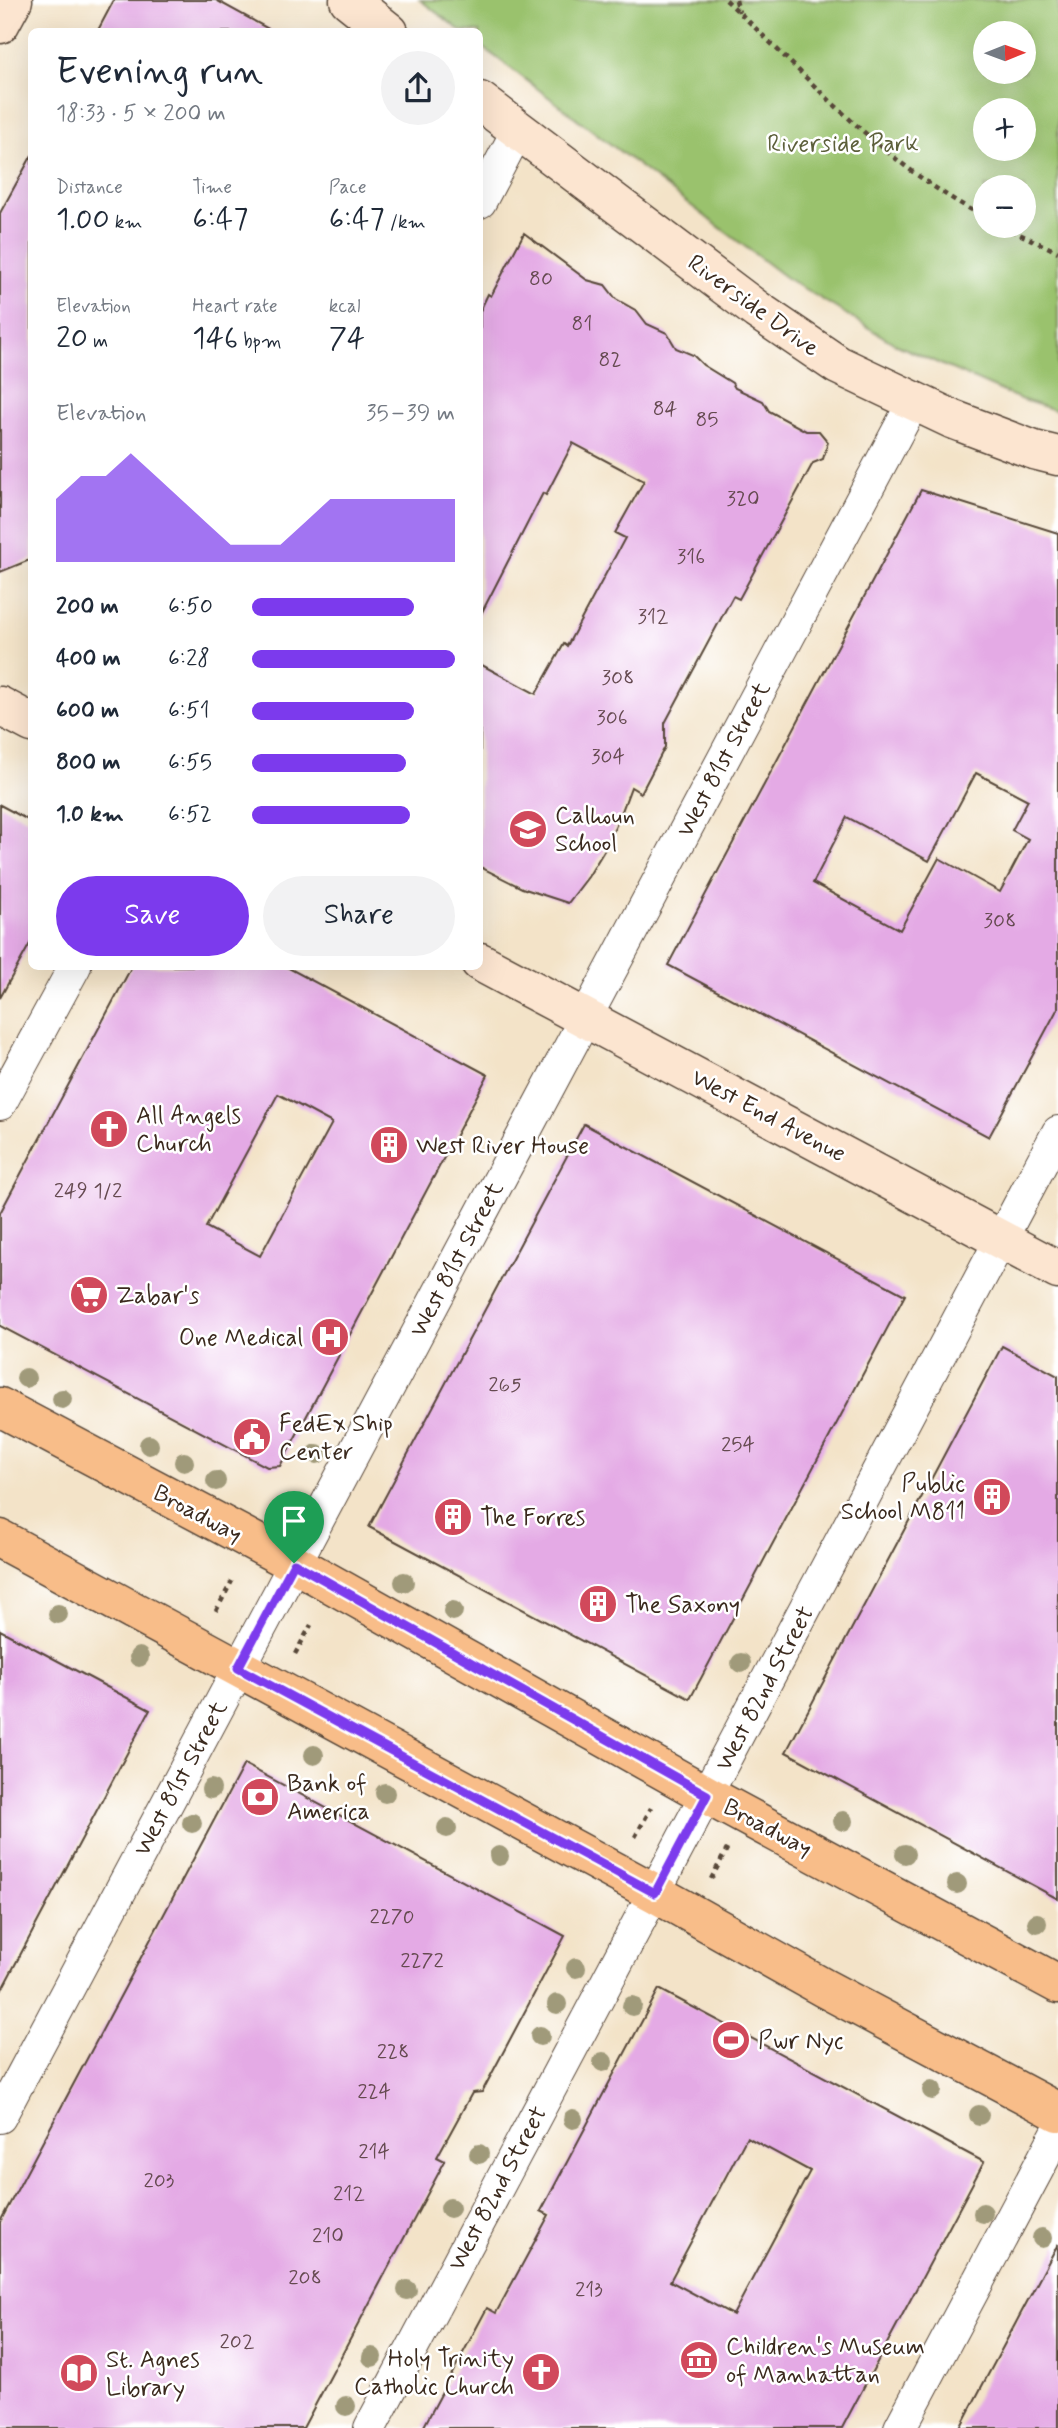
<!DOCTYPE html>
<meta charset="utf-8">
<style>
:root{--surface:#fff;--page:#f2f2f3;--text:#1f2937;--muted:#747a83;--accent:#7c3aed}
body{margin:0;font-family:Mynerve,sans-serif;background:var(--page);color:var(--text);height:100vh;display:flex;flex-direction:column;font-size:26px;white-space:nowrap}
*{box-sizing:border-box;margin:0}
p{font-size:23px;color:var(--muted)}
.icon{flex:none;width:38px;height:38px;fill:none;stroke:currentColor;stroke-width:2;stroke-linecap:round;stroke-linejoin:round}
.map{position:relative;flex:1;overflow:hidden}
.details{position:absolute;left:28px;top:28px;width:455px;height:942px;display:flex;flex-direction:column;background:var(--surface);border-radius:10px;box-shadow:0 7px 28px #0002}
.details>*{flex:none}
.needle{width:46px;rotate:89deg}
.controls{position:absolute;left:973px;top:21px;display:grid;gap:14px}
.controls a{display:grid;place-items:center;width:63px;height:63px;border-radius:50%;background:var(--surface);box-shadow:0 7px 28px #0002;font-size:35px}
.pin{position:absolute;display:grid;place-items:center;width:60px;height:60px;color:#fff;margin:-72px -30px;border-radius:50% 50% 50% 0;rotate:-45deg;box-shadow:0 0 7px #0007}
.pin .icon{rotate:45deg}
.round{display:grid;place-items:center;flex:none;width:74px;height:74px;border-radius:37px;background:var(--page)}
.summary{display:flex;align-items:center;justify-content:space-between;height:119px;padding:0 28px}
h1{font-size:38px;font-weight:600;line-height:52px}
.figures{display:grid;grid-template-columns:repeat(3,1fr);gap:10px;height:119px;padding:7px 28px}
.figures div{display:grid;align-content:center}
.figures b{font-size:30px;font-weight:600}
.figures small{font-size:19px;font-weight:400}
.figures p{font-size:19px}
.chart{height:196px;padding:14px 28px}
.chart p{display:flex;justify-content:space-between}
.chart svg{width:100%;height:126px;margin-top:7px;fill:var(--accent);opacity:.7}
.cta{display:flex;gap:14px;margin-top:auto;padding:14px 28px}
.cta a{flex:1;height:80px;border-radius:42px;background:var(--accent);color:#fff;font-size:28px;font-weight:600;line-height:80px;text-align:center}
.cta a+a{background:var(--page);color:var(--text)}
ul{padding:0 28px;list-style:none;font-size:23px}
li{display:grid;grid-template-columns:112px 84px 1fr;align-items:center;height:52px}
li i{height:18px;border-radius:9px;background:var(--accent)}
.map>svg:first-child{display:block}
.green{fill:#9ac26d;stroke:#6a7646;stroke-width:2;fill-rule:evenodd}
.building{fill:#e4aae5;fill-rule:evenodd}
.lines{fill:none;stroke-linecap:round;stroke-linejoin:round}
.street-casing{stroke:#574638;stroke-width:34}
.secondary-casing{stroke:#574638;stroke-width:41}
.primary-casing{stroke:#574638;stroke-width:41}
.path{stroke:#574638;stroke-width:4.5;stroke-dasharray:5 5;stroke-linecap:butt}
.street{stroke:#fff;stroke-width:32}
.secondary{stroke:#fce5d0;stroke-width:38}
.primary{stroke:#f8bd89;stroke-width:38}
.tree{fill:#a09a7a}
.route-casing{stroke:#fff;stroke-width:14}
.route{stroke:#7c3aed;stroke-width:9}
.labels{text-anchor:middle;stroke-width:5;stroke-linejoin:round;paint-order:stroke}
.number-label{font-size:21px;fill:#654a50}
.park-label{font-size:24px;fill:#5c5f3a;stroke:#fff}
.street-label{font-size:24px;fill:#3b2a1e;stroke:#fff}
.poi-label{font-size:24px;fill:#3b2a1e;stroke:#fff;text-anchor:start}
</style>
<div class="map">
<svg width="1058" height="2428" viewBox="0 0 1058 2428">
<rect width="100%" height="100%" fill="#fff"/>
<filter id="ink" filterUnits="userSpaceOnUse"><feTurbulence type="fractalNoise" baseFrequency=".0143" numOctaves="2"/><feDisplacementMap in="SourceGraphic" scale="14" xChannelSelector="R" yChannelSelector="G"/><feConvolveMatrix kernelMatrix="1 2 1 2 8 2 1 2 1" color-interpolation-filters="sRGB"/></filter>
<filter id="wash" filterUnits="userSpaceOnUse"><feTurbulence type="fractalNoise" baseFrequency=".00686" numOctaves="4" result="noise"/><feDisplacementMap in="SourceGraphic" scale="28" xChannelSelector="R" yChannelSelector="G"/><feGaussianBlur stdDeviation="1.57" result="paint"/><feColorMatrix in="noise" values="0 0 0 0 0 0 0 0 0 0 0 0 0 0 0 0 0 1.4 0 .05"/><feComposite in="paint" operator="in"/></filter>
<g filter="url(#wash)">
<rect width="100%" height="100%" fill="#f3e3c8"/>
<path class="green" d="M420,0H1058V411L1020,399L897,345L785,277L480,45V32L461,31ZM985,33H1024V72H985ZM985,110H1024V149H985ZM985,187H1024V226H985Z"/>
<g id="blocks">
<g class="building">
<polygon points="114,0 216,0 274,32 97,32"/>
<polygon points="32,155 32,559 0,572 0,213"/>
<polygon points="524,233 587,280 605,285 616,299 637,311 647,324 667,333 676,348 693,355 703,365 732,383 735,388 763,401 769,411 806,431 819,431 828,442 823,459 813,463 739,599 733,596 665,723 665,747 641,793 631,787 619,819 605,849 588,877 568,903 522,888 480,867 480,664 536,694 564,644 567,646 625,538 615,533 644,481 573,443 546,495 543,493 480,616 480,311 488,294 491,296"/>
<path d="M921,490L1058,533V1008L989,1137L668,965ZM976,773L1028,800L1012,830L1028,839L1000,892L939,858L900,930L813,883L847,817L929,861Z"/>
<polygon points="0,805 32,822 32,940 0,998"/>
<path d="M132,966H285L488,1075L280,1466L267,1467L0,1326V1213ZM278,1094L332,1123L260,1256L206,1227Z"/>
<polygon points="584,1124 905,1295 690,1699 369,1527"/>
<polygon points="1002,1346 1058,1376 1058,1899 786,1752"/>
<polygon points="0,1630 150,1710 0,1993"/>
<polygon points="244,1764 565,1936 482,2092 472,2093 437,2157 445,2161 303,2428 0,2428 0,2222"/>
<path d="M659,1989L984,2162L851,2411L842,2428H423L487,2308L496,2313L549,2215L541,2211ZM747,2137L810,2171L733,2315L670,2281Z"/>
<polygon points="1058,2244 1058,2428 960,2428 982,2386"/>
</g>
</g>
</g>
<g filter="url(#ink)">
<use href="#blocks" fill-opacity="0" stroke="#574638" stroke-width="2"/>
<g class="lines">
<defs>
<g id="street">
<polyline points="480,202 518,130"/>
<polyline points="0,1104 75,966"/>
<polyline points="0,2117 914,401"/>
<polyline points="370,2428 1058,1132"/>
<polyline points="900,2428 1058,2131"/>
</g>
<g id="secondary">
<polyline points="349,0 389,32"/>
<polyline points="0,24 13,0"/>
<polyline points="480,101 757,310 838,365 952,419 1034,450 1058,456"/>
<polyline points="0,706 32,723"/>
<polyline points="480,962 1058,1270"/>
</g>
<g id="primary">
<polyline points="0,1407 294,1563 707,1795 1058,1984"/>
<polyline points="0,1539 655,1893 824,1988 1058,2112"/>
</g>
</defs>
<use href="#street" class="street-casing"/>
<use href="#secondary" class="secondary-casing"/>
<use href="#primary" class="primary-casing"/>
<g class="path">
<path d="M726,0C809,77 883,165 985,217"/>
<polyline points="736,0 739,12"/>
<polyline points="1002,226 1058,252"/>
<polyline points="216,1611 232,1581"/>
<polyline points="295,1654 311,1625"/>
<polyline points="635,1837 651,1808"/>
<polyline points="711,1879 727,1849"/>
</g>
<use href="#street" class="street"/>
<use href="#secondary" class="secondary"/>
<use href="#primary" class="primary"/>
</g>
<g class="tree">
<circle cx="26" cy="1378" r="10"/>
<circle cx="62" cy="1399" r="10"/>
<circle cx="149" cy="1445" r="10"/>
<circle cx="317" cy="1454" r="10"/>
<circle cx="184" cy="1462" r="10"/>
<circle cx="216" cy="1481" r="10"/>
<circle cx="404" cy="1582" r="10"/>
<circle cx="453" cy="1611" r="10"/>
<circle cx="58" cy="1614" r="10"/>
<circle cx="139" cy="1657" r="10"/>
<circle cx="741" cy="1663" r="10"/>
<circle cx="314" cy="1755" r="10"/>
<circle cx="211" cy="1789" r="10"/>
<circle cx="385" cy="1793" r="10"/>
<circle cx="843" cy="1821" r="10"/>
<circle cx="192" cy="1823" r="10"/>
<circle cx="447" cy="1828" r="10"/>
<circle cx="905" cy="1854" r="10"/>
<circle cx="499" cy="1856" r="10"/>
<circle cx="957" cy="1884" r="10"/>
<circle cx="1037" cy="1923" r="10"/>
<circle cx="576" cy="1968" r="10"/>
<circle cx="557" cy="2004" r="10"/>
<circle cx="632" cy="2006" r="10"/>
<circle cx="540" cy="2036" r="10"/>
<circle cx="603" cy="2062" r="10"/>
<circle cx="932" cy="2090" r="10"/>
<circle cx="979" cy="2115" r="10"/>
<circle cx="573" cy="2119" r="10"/>
<circle cx="479" cy="2154" r="10"/>
<circle cx="450" cy="2208" r="10"/>
<circle cx="983" cy="2213" r="10"/>
<circle cx="1042" cy="2238" r="10"/>
<circle cx="407" cy="2290" r="10"/>
<circle cx="372" cy="2357" r="10"/>
<circle cx="346" cy="2406" r="10"/>
</g>
</g>
<g class="lines" filter="url(#ink)">
<defs>
<polygon id="route" points="294,1563 707,1795 655,1893 238,1668"/>
</defs>
<use href="#route" class="route-casing"/>
<use href="#route" class="route"/>
</g>
<defs>
<symbol id="school-disc" viewBox="-11 -11 22 22"><circle r="9.5" fill="#d1495b" stroke="#fff"/><path d="M0-5L7-2L0 1L-7-2ZM-4 1L0 2.5L4 1V4Q0 6-4 4Z" fill="#fff"/></symbol>
<symbol id="church-disc" viewBox="-11 -11 22 22"><circle r="9.5" fill="#d1495b" stroke="#fff"/><path d="M-1.2-6h2.4v3.5h3.3v2.4h-3.3V6h-2.4V-.1h-3.3v-2.4h3.3Z" fill="#fff"/></symbol>
<symbol id="building-disc" viewBox="-11 -11 22 22"><circle r="9.5" fill="#d1495b" stroke="#fff"/><path d="M-4-6H4V6H1V3H-1V6H-4ZM-2.5-4.3h1.7v1.8h-1.7ZM.8-4.3h1.7v1.8H.8ZM-2.5-1h1.7V.8h-1.7ZM.8-1h1.7V.8H.8Z" fill="#fff"/></symbol>
<symbol id="supermarket-disc" viewBox="-11 -11 22 22"><circle r="9.5" fill="#d1495b" stroke="#fff"/><path d="M-6-5.5h2.5l.6 2H6L4.5 2H-2.5L-4.4-4H-6ZM-1.5 3.2a1.3 1.3 0 1 0 .1 0ZM3 3.2a1.3 1.3 0 1 0 .1 0Z" fill="#fff"/></symbol>
<symbol id="hospital-disc" viewBox="-11 -11 22 22"><circle r="9.5" fill="#d1495b" stroke="#fff"/><path d="M-5-5h3v3.5h4V-5h3V5h-3V1.5h-4V5h-3Z" fill="#fff"/></symbol>
<symbol id="civic-disc" viewBox="-11 -11 22 22"><circle r="9.5" fill="#d1495b" stroke="#fff"/><path d="M-.6-6.5H3V-4.5H.6V-3L4-1V1h2V6H-6V1h2V-1L-.6-3ZM-1.2 2.5V6h2.4V2.5Z" fill="#fff"/></symbol>
<symbol id="bank-disc" viewBox="-11 -11 22 22"><circle r="9.5" fill="#d1495b" stroke="#fff"/><path d="M-6-4H6V4H-6ZM0-2.3a2.3 2.3 0 1 0 0 4.6a2.3 2.3 0 1 0 0-4.6Z" fill="#fff"/></symbol>
<symbol id="stadium-disc" viewBox="-11 -11 22 22"><circle r="9.5" fill="#d1495b" stroke="#fff"/><path d="M0-5a6.5 5 0 1 0 0 10a6.5 5 0 1 0 0-10ZM-3.5-1.8h7v3.6h-7Z" fill="#fff"/></symbol>
<symbol id="museum-disc" viewBox="-11 -11 22 22"><circle r="9.5" fill="#d1495b" stroke="#fff"/><path d="M0-6L6-3V-2H-6V-3ZM-5-1h2V3h-2ZM-1-1h2V3h-2ZM3-1h2V3H3ZM-6 4H6V6H-6Z" fill="#fff"/></symbol>
<symbol id="library-disc" viewBox="-11 -11 22 22"><circle r="9.5" fill="#d1495b" stroke="#fff"/><path d="M-6-4Q-3-5.5-.7-3.5V5Q-3 3-6 4ZM6-4Q3-5.5 .7-3.5V5Q3 3 6 4Z" fill="#fff"/></symbol>
</defs>
<g fill-rule="evenodd">
<use href="#school-disc" x="506" y="807" width="44" height="44"/>
<use href="#church-disc" x="87" y="1107" width="44" height="44"/>
<use href="#building-disc" x="367" y="1123" width="44" height="44"/>
<use href="#supermarket-disc" x="67" y="1273" width="44" height="44"/>
<use href="#hospital-disc" x="308" y="1315" width="44" height="44"/>
<use href="#civic-disc" x="230" y="1415" width="44" height="44"/>
<use href="#building-disc" x="970" y="1475" width="44" height="44"/>
<use href="#building-disc" x="431" y="1495" width="44" height="44"/>
<use href="#building-disc" x="576" y="1582" width="44" height="44"/>
<use href="#bank-disc" x="238" y="1775" width="44" height="44"/>
<use href="#stadium-disc" x="709" y="2018" width="44" height="44"/>
<use href="#museum-disc" x="677" y="2338" width="44" height="44"/>
<use href="#church-disc" x="519" y="2350" width="44" height="44"/>
<use href="#library-disc" x="57" y="2351" width="44" height="44"/>
</g>
<g class="labels">
<g class="number-label">
<text x="541" y="285">80</text>
<text x="582" y="330">81</text>
<text x="610" y="366">82</text>
<text x="665" y="415">84</text>
<text x="707" y="426">85</text>
<text x="743" y="505">320</text>
<text x="691" y="563">316</text>
<text x="653" y="623">312</text>
<text x="618" y="684">308</text>
<text x="612" y="724">306</text>
<text x="608" y="763">304</text>
<text x="1000" y="927">308</text>
<text x="88" y="1197">249 1/2</text>
<text x="505" y="1391">265</text>
<text x="738" y="1451">254</text>
<text x="392" y="1923">2270</text>
<text x="422" y="1967">2272</text>
<text x="393" y="2058">228</text>
<text x="374" y="2098">224</text>
<text x="374" y="2158">214</text>
<text x="159" y="2187">203</text>
<text x="349" y="2200">212</text>
<text x="328" y="2242">210</text>
<text x="305" y="2284">208</text>
<text x="589" y="2296">213</text>
<text x="237" y="2348">202</text>
</g>
<g class="park-label">
<text x="843" y="151">Riverside Park</text>
</g>
<g class="street-label">
<text transform="translate(754 305) rotate(36)" y="8">Riverside Drive</text>
<text transform="translate(723 759) rotate(-62)" y="8">West 81st Street</text>
<text transform="translate(769 1115) rotate(28)" y="8">West End Avenue</text>
<text transform="translate(456 1259) rotate(-62)" y="8">West 81st Street</text>
<text transform="translate(198 1513) rotate(28)" y="8">Broadway</text>
<text transform="translate(764 1688) rotate(-62)" y="8">West 82nd Street</text>
<text transform="translate(180 1778) rotate(-62)" y="8">West 81st Street</text>
<text transform="translate(768 1827) rotate(28)" y="8">Broadway</text>
<text transform="translate(497 2188) rotate(-62)" y="8">West 82nd Street</text>
</g>
<g class="poi-label">
<text x="555" y="823">Calhoun<tspan x="555" dy="28">School</tspan></text>
<text x="136" y="1123">All Angels<tspan x="136" dy="28">Church</tspan></text>
<text x="416" y="1153">West River House</text>
<text x="116" y="1303">Zabar's</text>
<text x="303" y="1345" text-anchor="end">One Medical</text>
<text x="279" y="1431">FedEx Ship<tspan x="279" dy="28">Center</tspan></text>
<text x="965" y="1491" text-anchor="end">Public<tspan x="965" dy="28">School M811</tspan></text>
<text x="480" y="1525">The Forres</text>
<text x="625" y="1612">The Saxony</text>
<text x="287" y="1791">Bank of<tspan x="287" dy="28">America</tspan></text>
<text x="758" y="2048">Pwr Nyc</text>
<text x="726" y="2354">Children's Museum<tspan x="726" dy="28">of Manhattan</tspan></text>
<text x="514" y="2366" text-anchor="end">Holy Trinity<tspan x="514" dy="28">Catholic Church</tspan></text>
<text x="106" y="2367">St. Agnes<tspan x="106" dy="28">Library</tspan></text>
</g>
</g>
</svg>
<div class="controls">
<a><svg class="needle" viewBox="-14 -14 28 28"><path d="M0-13l5 13h-10z" fill="#e53935"/><path d="M0 13l5-13h-10z" fill="#747a83"/></svg></a>
<a>+</a>
<a>−</a>
</div>
<div class="pin" style="left:294px;top:1563px;background:#1e9e55"><svg class="icon" aria-label="arrive" viewBox="0 0 24 24"><path d="M6 21V4h12l-3 4 3 4H6"/></svg></div>
<section class="details">
<div class="summary"><div><h1>Evening run</h1><p>18:33 · 5 × 200 m</p></div><a class="round"><svg class="icon" aria-label="share" viewBox="0 0 24 24"><path d="M12 15V3M7 8l5-5 5 5M5 13v7h14v-7"/></svg></a></div>
<div class="figures">
<div><p>Distance</p><b>1.00<small> km</small></b></div>
<div><p>Time</p><b>6:47</b></div>
<div><p>Pace</p><b>6:47<small> /km</small></b></div>
</div>
<div class="figures">
<div><p>Elevation</p><b>20<small> m</small></b></div>
<div><p>Heart rate</p><b>146<small> bpm</small></b></div>
<div><p>kcal</p><b>74</b></div>
</div>
<div class="chart"><p><span>Elevation</span>35–39 m</p>
<svg viewBox="0 0 160 44" preserveAspectRatio="none"><path d="M0 44V22L10 14L20 14L30 6L40 14L50 22L60 30L70 38L80 38L90 38L100 30L110 22L120 22L130 22L140 22L150 22L160 22V44z"/></svg>
</div>
<ul>
<li><b>200 m</b>6:50<i style="width:80%"></i></li>
<li><b>400 m</b>6:28<i style="width:100%"></i></li>
<li><b>600 m</b>6:51<i style="width:80%"></i></li>
<li><b>800 m</b>6:55<i style="width:76%"></i></li>
<li><b>1.0 km</b>6:52<i style="width:78%"></i></li>
</ul>
<div class="cta"><a>Save</a><a>Share</a></div>
</section>
</div>
